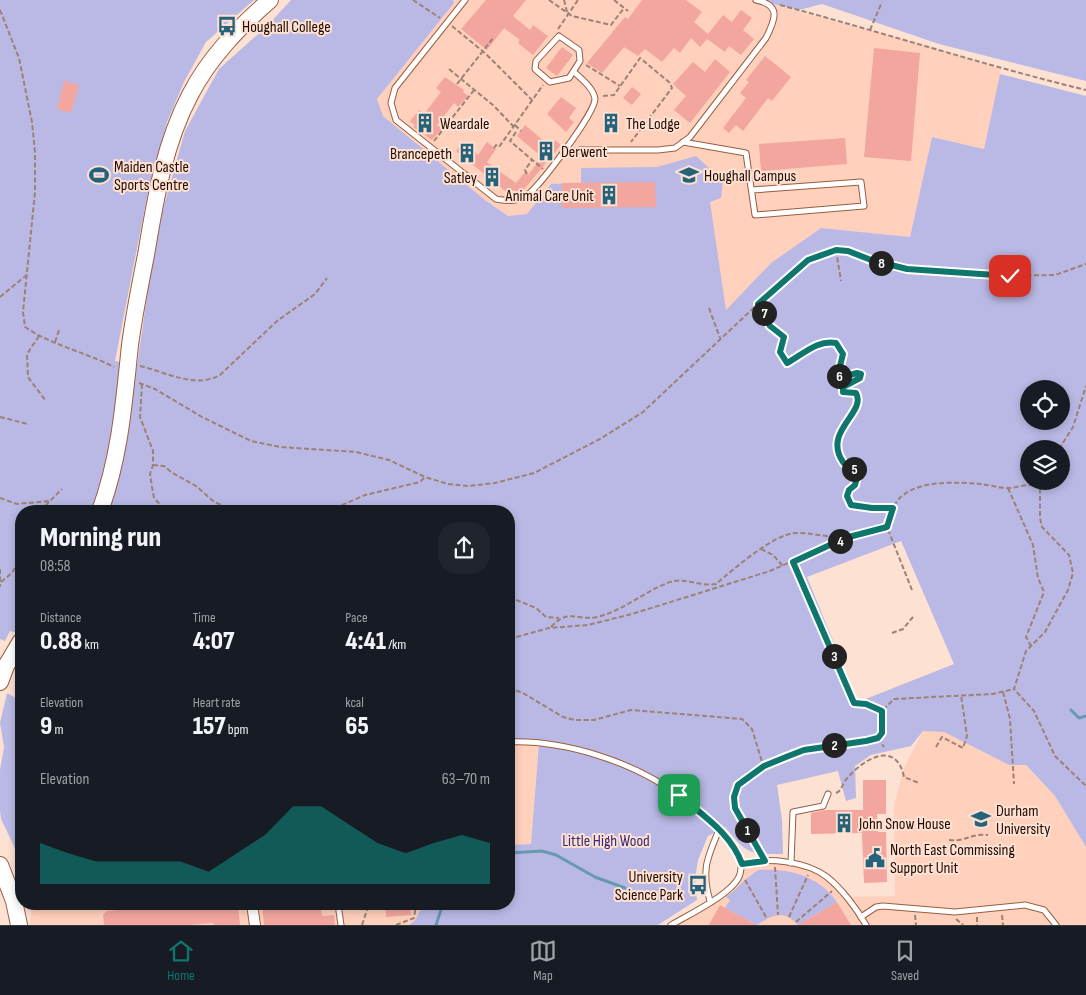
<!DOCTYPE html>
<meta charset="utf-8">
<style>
:root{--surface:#171b24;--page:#20242c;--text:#f1f3f6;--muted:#9ea1a6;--line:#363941;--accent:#0f766e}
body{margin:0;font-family:"Sofia Sans Condensed",sans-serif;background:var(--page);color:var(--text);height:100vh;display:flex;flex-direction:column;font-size:19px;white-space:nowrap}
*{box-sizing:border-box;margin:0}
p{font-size:16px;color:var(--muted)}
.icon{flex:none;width:28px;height:28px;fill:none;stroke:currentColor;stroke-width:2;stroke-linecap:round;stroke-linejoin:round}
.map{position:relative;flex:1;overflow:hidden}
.details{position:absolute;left:15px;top:505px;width:500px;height:405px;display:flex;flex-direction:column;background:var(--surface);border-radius:20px;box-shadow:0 2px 8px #0003}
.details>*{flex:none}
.tools{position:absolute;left:1020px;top:380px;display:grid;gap:10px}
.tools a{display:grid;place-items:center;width:50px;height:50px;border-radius:50%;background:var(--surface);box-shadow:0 2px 8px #0003;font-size:25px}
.pin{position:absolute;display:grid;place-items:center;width:42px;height:42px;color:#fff;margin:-21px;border-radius:10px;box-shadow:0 2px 8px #0006}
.km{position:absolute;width:25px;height:25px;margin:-12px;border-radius:50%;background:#222;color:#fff;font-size:14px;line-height:25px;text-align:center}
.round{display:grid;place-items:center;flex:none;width:52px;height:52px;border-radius:20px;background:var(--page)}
.headline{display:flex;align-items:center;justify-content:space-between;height:85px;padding:0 25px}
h1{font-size:28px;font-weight:800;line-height:38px}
.stats{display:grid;grid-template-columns:repeat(3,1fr);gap:8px;height:85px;padding:5px 25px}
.stats div{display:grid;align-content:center}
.stats b{font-size:25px;font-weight:800}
.stats small{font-size:14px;font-weight:400}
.stats p{font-size:14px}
.chart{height:140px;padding:10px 25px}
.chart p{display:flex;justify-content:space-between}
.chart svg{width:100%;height:90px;margin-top:5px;fill:var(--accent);opacity:.7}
.menu{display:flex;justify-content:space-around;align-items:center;height:70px;border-top:1px solid var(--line);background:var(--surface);font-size:14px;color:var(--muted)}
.menu a{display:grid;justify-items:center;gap:2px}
.menu .selected{color:var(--accent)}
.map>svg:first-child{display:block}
.built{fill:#ffd0bb}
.green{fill:#bab9e5;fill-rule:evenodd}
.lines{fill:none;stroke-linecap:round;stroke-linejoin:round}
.stream{stroke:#689aaf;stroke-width:3}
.building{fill:#f2a69d}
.lane-casing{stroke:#9a5d40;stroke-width:7}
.street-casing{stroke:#9a5d40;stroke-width:12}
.primary-casing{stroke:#9a5d40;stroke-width:18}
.path{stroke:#9c8276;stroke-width:2;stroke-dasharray:5 2.5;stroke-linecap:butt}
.lane{stroke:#fff;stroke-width:5}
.street{stroke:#fff;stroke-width:10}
.primary{stroke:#fff;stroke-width:16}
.route-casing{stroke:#fff;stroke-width:10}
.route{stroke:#0f766e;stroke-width:6}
.labels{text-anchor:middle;stroke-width:4;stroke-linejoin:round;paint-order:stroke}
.poi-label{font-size:16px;fill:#230b02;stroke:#fde1d3;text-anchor:start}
.park-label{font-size:16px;fill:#362973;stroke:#fde1d3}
</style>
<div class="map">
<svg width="1086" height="925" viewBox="0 0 1086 925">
<rect width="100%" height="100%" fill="#fde1d3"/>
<g class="built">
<polygon points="453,0 756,0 929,46 1001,69 984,149 932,137 910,237 821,228 771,263 726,310 526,214 508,216 485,200 383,116 377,99 454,3"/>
<polygon points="923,731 944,732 1009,765 1025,765 1055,796 1086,847 1086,925 671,925 733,887 742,864 778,862 810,869 827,877 845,897 895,896 894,806 904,768"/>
<polygon points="509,742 539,743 531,844 509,845"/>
<polygon points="32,904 423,904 416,919 409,925 30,925"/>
</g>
<g class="green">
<path d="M0,0H254L206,42L184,82L167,122L148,192L115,361L137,366L149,282L163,209L185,131L219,69L267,26L291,0H453L454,3L377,99L383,116L485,200L508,216L527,214L551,184L581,183V168L657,167L696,156L723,181L721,198L710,202L726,310L771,263L821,228L910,237L932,137L984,149L1000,74L1086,96V847L1055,796L1026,765H1009L944,732L923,731L911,746L871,755L855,766L856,798L846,801L838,771L777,785L782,820L783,854C748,854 747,854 725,827L708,836L698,860L695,879L697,900L658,925H409L416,919L423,904H509V845L531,844L539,743L509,742V511H21V634L10,631L5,641L0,639ZM1029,389H1061V421H1029ZM1029,449H1061V481H1029ZM901,541L954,664L858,702L807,577Z"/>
<polygon points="756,0 1086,0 1086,81 939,44 822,4 799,10"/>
<polygon points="7,693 21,701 21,861 1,819 0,810 0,770 4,747 0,723"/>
<path d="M759,870C790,868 819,876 837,902L798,925C782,908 772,916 757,925L725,908L730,900L726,897C738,889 746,876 759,870Z"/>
</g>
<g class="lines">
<g class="stream">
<polyline points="1071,710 1079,718 1086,716"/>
<polyline points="509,853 542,851 556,855 595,877 625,888"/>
<polyline points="436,925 443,904"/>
</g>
</g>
<g class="building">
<polygon points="486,0 526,0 513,16 530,30 533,25 548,36 533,55 518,43 520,40 504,28 487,50 461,29"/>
<polygon points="642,0 686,0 702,12 694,22 708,34 723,15 732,22 741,10 752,18 743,30 754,39 741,55 729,46 725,52 707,39 700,47 691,38 680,53 674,48 662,62 645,49 638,56 624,47 602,73 587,63 625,17 628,19"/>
<polygon points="562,47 573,55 557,76 546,68"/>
<polygon points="874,48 920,53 911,161 864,157"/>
<polygon points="765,56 791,77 772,101 768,98 743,131 736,125 729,133 723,128 746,98 740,93 749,82 746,80"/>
<polygon points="715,59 730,72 690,123 674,110 686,96 673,84 693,62 705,72"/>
<polygon points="445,77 464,90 463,92 468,96 458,107 454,103 437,125 442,129 432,140 413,127 415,125 410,121 419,110 424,114 441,92 436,88"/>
<polygon points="64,81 79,85 71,113 57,109"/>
<polygon points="632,87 641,94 632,105 623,98"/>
<polygon points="561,97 576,108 569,118 574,122 566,132 547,114"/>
<polygon points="611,114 619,121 611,132 602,125"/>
<polygon points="525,125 550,146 555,140 561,145 520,194 513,190 510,195 456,151 463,142 478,155 487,142 496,149 487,162 516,183 525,172 528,175 542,157 517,136"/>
<polygon points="845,138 847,164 761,171 759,144"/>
<polygon points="655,182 656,207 562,208 562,183"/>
<polygon points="863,780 886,780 886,814 877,814 878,832 886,832 887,882 864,883 862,833 811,834 811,813 824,810 863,810"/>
<polygon points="837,902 851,925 798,925"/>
<polygon points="184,904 238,904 240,925 214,925 213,923 189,925 104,925 103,915 107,911"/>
<polygon points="262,904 320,904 322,916 334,915 335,925 264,925"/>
<polygon points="385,904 410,904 411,915 386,917"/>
<polygon points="720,905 725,908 757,925 709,925"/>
</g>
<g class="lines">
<defs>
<g id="lane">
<path d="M465,0L395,88L391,103L396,120L496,199C508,201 515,202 526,196C538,189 595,113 595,99C594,89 582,79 574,72"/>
<polygon points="559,36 579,50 580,61 569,78 550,82 535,69 536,61"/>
<polyline points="683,142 746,153 755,215 864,206 861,182 752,190"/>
<path d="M564,153L581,150H658L675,148L690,137L766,38C775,20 782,5 756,0"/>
<path d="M509,742C564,740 636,762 680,797C691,805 702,815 712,824C727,837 746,852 740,874C735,893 688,915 671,925"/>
<polyline points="791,863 793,812 823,806 828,794"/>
<path d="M742,864C767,857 806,861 827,877C842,889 857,909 866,925"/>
<path d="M710,901C701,871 707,858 719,830"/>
<polyline points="338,904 341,925"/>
<polyline points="861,917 876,907 883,906 955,912 1025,905 1044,910 1056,925"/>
</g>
<polyline id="street" points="252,904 255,925"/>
<g id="primary">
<path d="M100,511C120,457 124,402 130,345C134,315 140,285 146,255C155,201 164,144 190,95C209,58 238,28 270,0"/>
<polyline points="0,682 6,666 21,641"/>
<polyline points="0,865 14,901 19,925"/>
</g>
</defs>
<use href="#lane" class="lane-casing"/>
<use href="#street" class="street-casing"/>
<use href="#primary" class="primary-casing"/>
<g class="path">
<polyline points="413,0 440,18"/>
<polyline points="549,0 572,16 611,25 624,8"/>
<polyline points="564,0 567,12"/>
<polyline points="614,0 628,11"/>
<path d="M780,5C882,32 983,65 1086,90"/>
<path d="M0,10L19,58L32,122L35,152V192L23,312L25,327C51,345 85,352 114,367"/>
<polyline points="452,26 486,54 532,100"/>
<polyline points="558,29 578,0"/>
<polyline points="870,30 882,2"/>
<polyline points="586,65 620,86"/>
<polyline points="449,69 494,106 514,127"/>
<polyline points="457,84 494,37"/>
<polyline points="603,96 614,95 640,58 670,83 672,88 631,142"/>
<polyline points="515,125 521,131"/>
<polyline points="516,132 510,141 543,169"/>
<polyline points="434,141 474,90"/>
<polyline points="494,148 496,145 499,147 543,85"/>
<polyline points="527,174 525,170 532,160"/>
<polyline points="836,250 841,281"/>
<polyline points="0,297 28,274"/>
<path d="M758,304L770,326L784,337L780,352L787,363C802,355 818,340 836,343L843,354L838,375L843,377L857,373L861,374L860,378L843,387V392L856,393C867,413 822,431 843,462C846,467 854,468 859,473L855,485L849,491L847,496L851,505L893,508"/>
<polyline points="709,308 720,338"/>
<polyline points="39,336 27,354 28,377 46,401"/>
<polyline points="55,342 59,330"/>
<path d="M140,366C166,372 195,389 220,375L277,321L315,294L327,278"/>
<polyline points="139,383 155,389 202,417 251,441 280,447 356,452 389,460 425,477 448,484 469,486 495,483 534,473 600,439 643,412 778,285 808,261 826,252 848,251 871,260 907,269 992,276 1055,275 1086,264"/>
<polyline points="142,384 140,417 153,451 153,465 150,474 152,487 154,498 166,511"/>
<polyline points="0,417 28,424"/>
<polyline points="1059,449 1073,427 1086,386"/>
<polyline points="153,465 164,466 171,472 196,486 213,501 233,511"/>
<polyline points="1040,481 1040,518 1042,527 1069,555 1073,573 1068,590 1045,632 1026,651 1014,689 1034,711 1055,756 1086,786"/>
<polyline points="1008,488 1033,545 1038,578 1044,592 1026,637 1031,646"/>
<polyline points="0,498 17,504 49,501"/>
<polyline points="40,511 62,489"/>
<polyline points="328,511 365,495 420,482 425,477"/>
<polyline points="761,549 773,555 783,566"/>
<polyline points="793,562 854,703 865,704 882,711"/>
<polyline points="0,569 0,587"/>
<polyline points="1,582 12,573 21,558"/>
<path d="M912,590L887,527C890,517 893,503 902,496C921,480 956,482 981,484C989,485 999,488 1007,488C1018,488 1027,483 1038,486"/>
<polyline points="509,597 536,608 546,617 559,618"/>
<path d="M551,627C568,608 577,621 597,617C623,611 645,591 670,582C685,577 701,587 716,584C734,569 774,533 797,533C812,533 828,537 843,538"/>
<polyline points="892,633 903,629 913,617"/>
<polyline points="509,639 549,628 588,625 632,614 770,571 845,538 895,524"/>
<polyline points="509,688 523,693 563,717 575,720 594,720 631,710 742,719 752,729 763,765"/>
<polyline points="1003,692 1010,719 1014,784"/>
<polyline points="878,738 884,747"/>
<polyline points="936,747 942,737 963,748 967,736 961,695"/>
<polyline points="21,778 21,813"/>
<path d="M836,793C841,791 842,786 845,781C861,760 896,738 904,777L919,783"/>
<path d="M949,840C967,842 970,833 988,835"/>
<path d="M760,854C753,841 737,819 735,806C732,791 741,784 751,775C789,746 835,751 878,738L882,733V711L894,699L993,694L1014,689"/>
<polyline points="775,867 778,915"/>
<polyline points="745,880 766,917"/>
<polyline points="182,904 182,905"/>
<polyline points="113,908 114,904"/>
<polyline points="915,915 916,925"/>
<polyline points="1002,915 1003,925"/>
<polyline points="789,917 808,875"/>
<polyline points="977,917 977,925"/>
<polyline points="956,919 963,925"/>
<polyline points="796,922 832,891"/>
<polyline points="362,925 369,904"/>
<polyline points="396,925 414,918 416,904"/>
</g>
<use href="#lane" class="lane"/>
<use href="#street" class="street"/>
<use href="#primary" class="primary"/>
</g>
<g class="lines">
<defs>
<path id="route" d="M679,795C703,816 731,833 742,864L765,861L735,808L734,797L738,785L764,766L786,757L804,750L866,741L878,738L882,733V711L866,704L854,703L793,562L845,538L887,527L893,508H872L851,505L847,496L849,490L855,485L858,473C854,468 846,467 843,462C822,431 867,413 856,393L843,392V387L860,378L861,374L857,373L843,377L838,374L843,354L836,343C818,339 802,355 787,363L780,352L784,337L770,326L758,304L808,260L836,250L848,251L871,260L907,269L1010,276"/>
</defs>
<use href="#route" class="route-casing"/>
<use href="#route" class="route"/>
</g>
<defs>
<symbol id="bus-bare" viewBox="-9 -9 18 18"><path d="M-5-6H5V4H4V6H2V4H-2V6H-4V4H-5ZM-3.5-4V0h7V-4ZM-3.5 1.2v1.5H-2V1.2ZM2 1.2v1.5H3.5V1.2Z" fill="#26637a" stroke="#fde1d3" stroke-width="2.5" paint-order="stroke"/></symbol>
<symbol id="building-bare" viewBox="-9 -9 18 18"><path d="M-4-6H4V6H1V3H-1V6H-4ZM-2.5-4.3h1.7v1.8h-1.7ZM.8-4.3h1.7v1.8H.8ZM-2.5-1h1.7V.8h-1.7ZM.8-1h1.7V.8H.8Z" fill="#26637a" stroke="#fde1d3" stroke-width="2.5" paint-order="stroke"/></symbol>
<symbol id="stadium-bare" viewBox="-9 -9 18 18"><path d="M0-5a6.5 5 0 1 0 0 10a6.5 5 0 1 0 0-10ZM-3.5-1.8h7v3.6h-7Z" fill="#26637a" stroke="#fde1d3" stroke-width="2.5" paint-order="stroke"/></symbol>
<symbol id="university-bare" viewBox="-9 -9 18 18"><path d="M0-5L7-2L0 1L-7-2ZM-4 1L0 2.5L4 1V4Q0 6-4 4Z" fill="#26637a" stroke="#fde1d3" stroke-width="2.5" paint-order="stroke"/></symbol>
<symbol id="civic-bare" viewBox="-9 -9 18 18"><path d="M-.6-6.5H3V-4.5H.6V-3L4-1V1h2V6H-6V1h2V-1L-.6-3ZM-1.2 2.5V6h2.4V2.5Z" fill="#26637a" stroke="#fde1d3" stroke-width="2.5" paint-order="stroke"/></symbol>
</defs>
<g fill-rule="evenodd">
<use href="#bus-bare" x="213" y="12" width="28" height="28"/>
<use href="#building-bare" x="411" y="109" width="28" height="28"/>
<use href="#building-bare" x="597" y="109" width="28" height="28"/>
<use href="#building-bare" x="532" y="137" width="28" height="28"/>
<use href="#building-bare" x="453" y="139" width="28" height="28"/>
<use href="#stadium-bare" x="85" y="161" width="28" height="28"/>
<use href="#university-bare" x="675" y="161" width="28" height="28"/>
<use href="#building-bare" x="478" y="163" width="28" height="28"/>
<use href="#building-bare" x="595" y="181" width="28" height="28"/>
<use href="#university-bare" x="967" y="805" width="28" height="28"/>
<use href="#building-bare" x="830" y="809" width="28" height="28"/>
<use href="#civic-bare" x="861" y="844" width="28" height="28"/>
<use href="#bus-bare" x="684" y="871" width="28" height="28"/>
</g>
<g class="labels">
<g class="poi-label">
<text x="242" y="32">Houghall College</text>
<text x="440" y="129">Weardale</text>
<text x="626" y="129">The Lodge</text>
<text x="561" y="157">Derwent</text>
<text x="452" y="159" text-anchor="end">Brancepeth</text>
<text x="114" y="172">Maiden Castle<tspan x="114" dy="18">Sports Centre</tspan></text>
<text x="704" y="181">Houghall Campus</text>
<text x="477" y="183" text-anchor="end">Satley</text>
<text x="594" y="201" text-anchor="end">Animal Care Unit</text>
<text x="996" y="816">Durham<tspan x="996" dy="18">University</tspan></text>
<text x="859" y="829">John Snow House</text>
<text x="890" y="855">North East Commissing<tspan x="890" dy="18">Support Unit</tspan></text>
<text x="683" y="882" text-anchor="end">University<tspan x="683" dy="18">Science Park</tspan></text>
</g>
<g class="park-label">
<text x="606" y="846">Little High Wood</text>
</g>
</g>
</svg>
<div class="tools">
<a><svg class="icon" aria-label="locate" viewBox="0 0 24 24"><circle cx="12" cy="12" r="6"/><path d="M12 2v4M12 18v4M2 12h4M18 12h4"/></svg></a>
<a><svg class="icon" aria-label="layers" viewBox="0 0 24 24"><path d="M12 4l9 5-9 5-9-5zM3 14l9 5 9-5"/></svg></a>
</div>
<div class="pin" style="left:679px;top:795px;background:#1e9e55"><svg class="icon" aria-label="arrive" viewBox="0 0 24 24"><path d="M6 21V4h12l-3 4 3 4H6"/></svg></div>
<div class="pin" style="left:1010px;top:276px;background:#d93025"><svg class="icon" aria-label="check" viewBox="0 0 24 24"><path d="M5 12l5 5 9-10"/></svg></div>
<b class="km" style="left:747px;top:830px">1</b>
<b class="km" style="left:834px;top:745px">2</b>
<b class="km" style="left:834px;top:656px">3</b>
<b class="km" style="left:840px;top:541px">4</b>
<b class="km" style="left:854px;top:469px">5</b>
<b class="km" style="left:839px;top:376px">6</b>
<b class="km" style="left:764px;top:313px">7</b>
<b class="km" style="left:881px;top:263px">8</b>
<section class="details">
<div class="headline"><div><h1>Morning run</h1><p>08:58</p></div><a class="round"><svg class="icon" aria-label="share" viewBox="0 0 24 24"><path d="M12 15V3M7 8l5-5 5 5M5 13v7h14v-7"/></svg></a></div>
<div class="stats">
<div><p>Distance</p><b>0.88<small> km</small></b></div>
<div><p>Time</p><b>4:07</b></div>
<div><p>Pace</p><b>4:41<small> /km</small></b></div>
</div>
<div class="stats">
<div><p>Elevation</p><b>9<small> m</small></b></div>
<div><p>Heart rate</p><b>157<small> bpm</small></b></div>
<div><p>kcal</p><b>65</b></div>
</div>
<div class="chart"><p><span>Elevation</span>63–70 m</p>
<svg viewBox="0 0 160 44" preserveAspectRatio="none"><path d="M0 44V24L10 29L20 33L30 33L40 33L50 33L60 38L70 29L80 20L90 6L100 6L110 15L120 24L130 29L140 24L150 20L160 24V44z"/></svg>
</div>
</section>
</div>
<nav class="menu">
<a class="selected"><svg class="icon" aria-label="home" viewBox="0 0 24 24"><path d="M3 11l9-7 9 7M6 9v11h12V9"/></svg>Home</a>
<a><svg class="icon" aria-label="map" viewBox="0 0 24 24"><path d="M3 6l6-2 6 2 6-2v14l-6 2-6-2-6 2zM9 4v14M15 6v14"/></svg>Map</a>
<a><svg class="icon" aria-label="saved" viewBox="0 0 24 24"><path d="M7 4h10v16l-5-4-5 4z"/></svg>Saved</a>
</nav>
